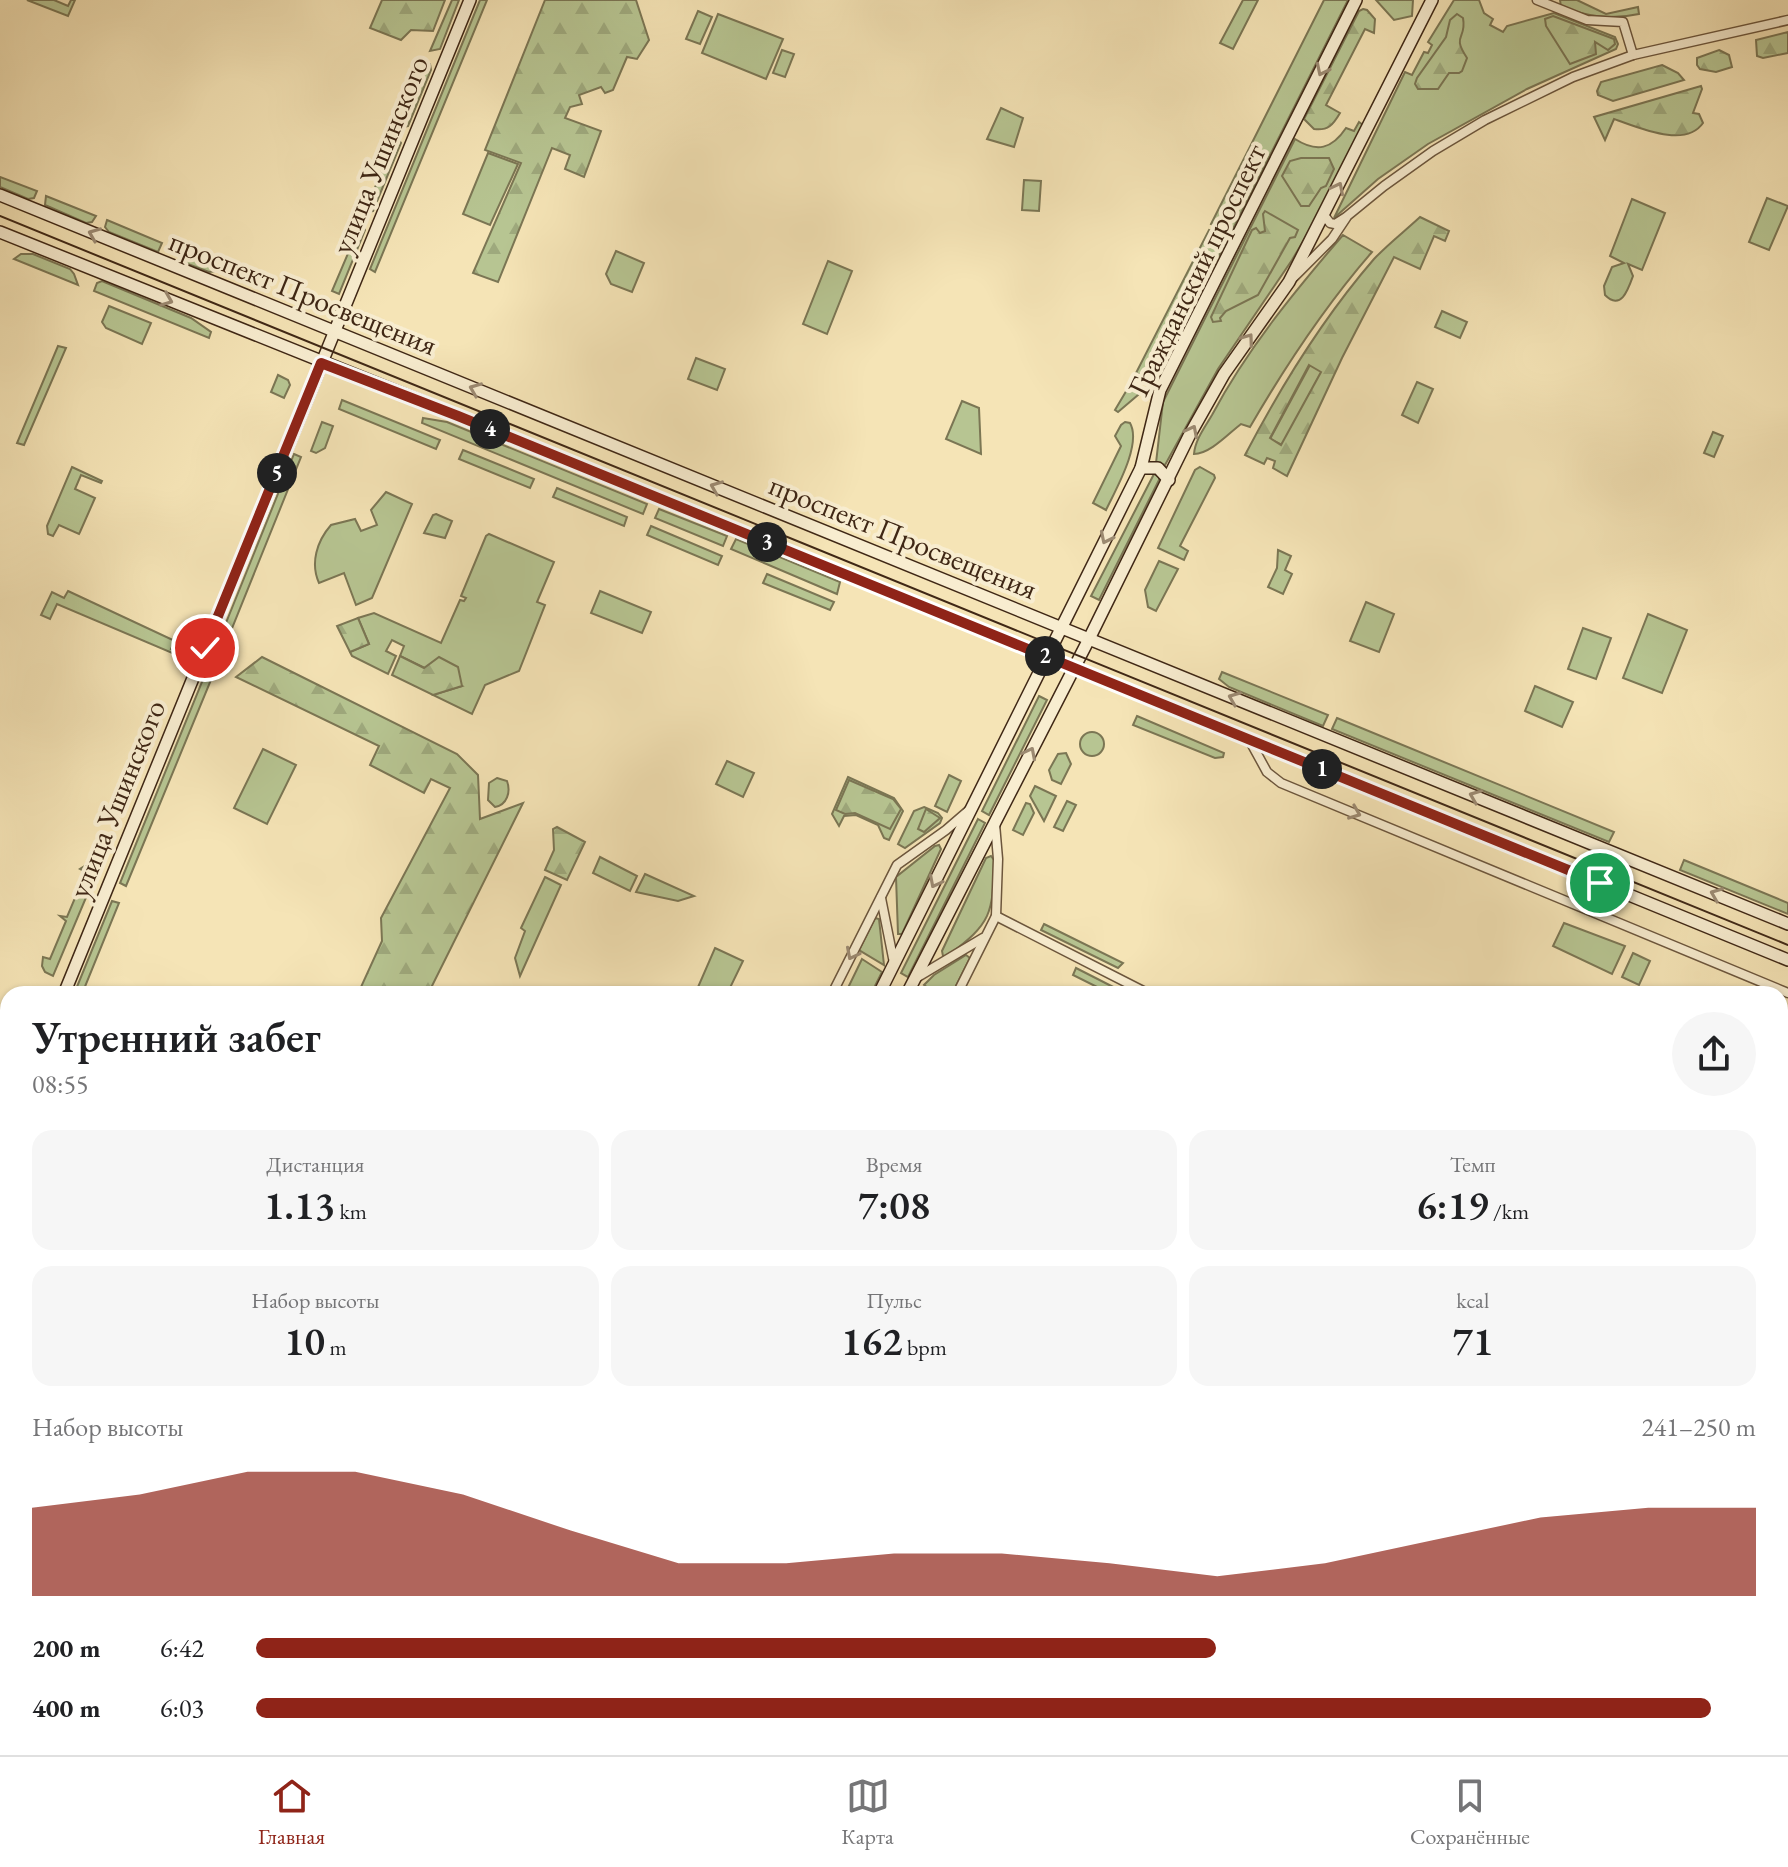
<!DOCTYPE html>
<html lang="ru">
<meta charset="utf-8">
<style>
:root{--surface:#fff;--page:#f6f6f6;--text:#202124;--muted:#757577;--line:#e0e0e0;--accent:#8f2418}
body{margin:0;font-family:"EB Garamond",serif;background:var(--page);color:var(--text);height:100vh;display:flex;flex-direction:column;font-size:30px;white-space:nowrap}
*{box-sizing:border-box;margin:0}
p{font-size:26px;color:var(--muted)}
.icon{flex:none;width:44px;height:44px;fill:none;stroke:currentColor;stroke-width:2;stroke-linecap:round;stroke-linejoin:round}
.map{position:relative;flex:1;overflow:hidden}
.drawer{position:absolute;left:0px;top:986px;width:1788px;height:770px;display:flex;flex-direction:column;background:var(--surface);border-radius:24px 24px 0 0;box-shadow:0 2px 6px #0004}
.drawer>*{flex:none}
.pin{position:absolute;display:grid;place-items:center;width:68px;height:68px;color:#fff;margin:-34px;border:4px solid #fff;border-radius:50%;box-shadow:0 2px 8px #0007}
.km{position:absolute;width:40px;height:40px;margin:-20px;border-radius:50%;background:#222;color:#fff;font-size:22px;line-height:40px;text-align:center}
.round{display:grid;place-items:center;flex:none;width:84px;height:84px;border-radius:42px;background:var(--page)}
.summary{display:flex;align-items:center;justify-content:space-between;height:136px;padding:0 32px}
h1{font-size:44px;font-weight:600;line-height:60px}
.figures{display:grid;grid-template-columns:repeat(3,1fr);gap:12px;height:136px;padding:8px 32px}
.figures div{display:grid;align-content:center;border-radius:20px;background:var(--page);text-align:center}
.figures b{font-size:40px;font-weight:600}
.figures small{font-size:22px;font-weight:400}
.figures p{font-size:22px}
.chart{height:224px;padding:16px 32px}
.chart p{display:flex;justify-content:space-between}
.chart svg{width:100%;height:144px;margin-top:8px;fill:var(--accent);opacity:.7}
ul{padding:0 32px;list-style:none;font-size:26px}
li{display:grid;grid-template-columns:128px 96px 1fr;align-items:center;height:60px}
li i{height:20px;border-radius:10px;background:var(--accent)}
.dock{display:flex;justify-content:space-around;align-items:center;height:112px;border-top:2px solid var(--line);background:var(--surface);font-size:22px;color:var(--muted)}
.dock a{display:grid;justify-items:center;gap:4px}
.dock .current{color:var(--accent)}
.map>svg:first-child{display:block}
.green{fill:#b7c592;stroke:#7b7654;stroke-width:2}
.forest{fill:url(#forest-firs);stroke:#7b7654;stroke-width:2;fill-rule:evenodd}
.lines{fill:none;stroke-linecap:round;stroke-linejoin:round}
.street-casing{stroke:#6c563d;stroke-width:11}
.secondary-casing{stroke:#3f2715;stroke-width:14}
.street{stroke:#f8edd0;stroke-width:8}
.secondary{stroke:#f8edd0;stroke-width:11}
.tram{stroke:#3f2715;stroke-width:2}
.oneway{stroke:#9c8a72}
.route-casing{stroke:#fff;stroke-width:16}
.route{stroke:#8f2418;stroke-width:10}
.labels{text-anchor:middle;stroke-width:8;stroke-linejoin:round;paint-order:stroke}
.street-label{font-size:30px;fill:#3f2715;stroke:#f8edd0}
</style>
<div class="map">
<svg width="1788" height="1755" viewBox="0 0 1788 1755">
<defs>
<pattern id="forest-firs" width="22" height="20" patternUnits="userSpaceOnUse" patternTransform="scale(2)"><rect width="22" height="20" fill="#b7c592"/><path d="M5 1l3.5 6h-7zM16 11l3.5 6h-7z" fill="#9ea97d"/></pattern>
</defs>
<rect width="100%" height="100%" fill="#f5e4b6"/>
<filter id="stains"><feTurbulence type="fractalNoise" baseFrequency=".0025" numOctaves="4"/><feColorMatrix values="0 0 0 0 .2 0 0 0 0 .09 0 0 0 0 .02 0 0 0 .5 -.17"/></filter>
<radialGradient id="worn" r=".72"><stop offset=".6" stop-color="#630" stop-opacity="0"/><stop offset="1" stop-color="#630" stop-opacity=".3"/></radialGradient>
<g class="green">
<polygon points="27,0 54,0 68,6 71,0 75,0 68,16"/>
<polygon points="452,0 459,0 440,49 430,51"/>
<polygon points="480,0 487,0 375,272 370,269"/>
<polygon points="1243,0 1258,0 1233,49 1220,43"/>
<polygon points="1324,0 1348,0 1232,231 1227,232 1211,224"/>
<polygon points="1454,0 1479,0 1484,13 1493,19 1490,25 1503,32 1507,26 1554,13 1615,37 1618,44 1616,49 1527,89 1428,144 1378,179 1334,218 1405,72 1412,75 1424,52 1428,53 1432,45 1428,42"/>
<path d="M1560,0H1577L1606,14L1638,7L1639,14C1611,20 1589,17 1561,7Z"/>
<polygon points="698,11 712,17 700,44 686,39"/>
<polygon points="718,14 783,39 766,79 702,53"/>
<polygon points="782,50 794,54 785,77 773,73"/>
<polygon points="426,61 430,64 431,70 408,126 403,127 400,126"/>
<polygon points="1001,108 1023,118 1014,147 987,139"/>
<path d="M1359,122L1363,125L1311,228L1292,260L1218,369L1165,465L1156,463L1163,402L1295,139C1317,153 1332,149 1346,128L1354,131Z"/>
<polygon points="396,136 401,143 373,211 365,212"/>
<polygon points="488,153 518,164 490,225 463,214"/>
<polygon points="0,177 37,191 34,198 28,199 0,187"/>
<polygon points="1024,180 1041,181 1039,211 1022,210"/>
<polygon points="46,196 96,216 92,222 86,223 45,205"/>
<polygon points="1767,198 1788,206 1769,250 1749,242"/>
<path d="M1632,199L1665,213L1642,270L1628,264L1633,276C1628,290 1621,311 1605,295L1604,286L1612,267L1624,263L1610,256Z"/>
<polygon points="107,220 162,243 158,252 109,232 105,227"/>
<polygon points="361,223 365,230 339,294 332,291"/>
<polygon points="1209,230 1224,238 1226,242 1154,381 1136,373"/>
<path d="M1343,235L1372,252C1325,306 1286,365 1250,427L1241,424C1228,434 1210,454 1194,454C1195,440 1205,427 1212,415C1247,349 1295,291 1343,235Z"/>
<polygon points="616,251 644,263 632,292 611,284 606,274"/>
<polygon points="183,252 220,266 217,271 209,272 180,261"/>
<polygon points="21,254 33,254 70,269 74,274 78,285 14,259"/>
<polygon points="828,261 852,271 827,334 803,324"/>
<polygon points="102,281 191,318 211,332 209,338 94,291 97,283"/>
<polygon points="109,306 151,323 142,344 106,328 102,322"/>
<polygon points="1442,311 1467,322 1460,338 1435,327"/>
<polygon points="58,346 66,348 24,445 17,443"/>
<polygon points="696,358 725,369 717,390 688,379"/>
<polygon points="1310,365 1322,371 1282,445 1270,439"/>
<polygon points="278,375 288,380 290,385 284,398 271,392"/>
<polygon points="1417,382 1433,389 1418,423 1402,415"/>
<polygon points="1131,383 1145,389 1118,412 1115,410"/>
<polygon points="342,400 440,440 436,449 339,409"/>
<polygon points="962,401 979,408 981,454 946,439"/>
<polygon points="423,418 447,422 647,504 643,514 422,423"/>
<polygon points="322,422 333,426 325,448 316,453 311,451"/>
<path d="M1125,422L1130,423C1142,444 1116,489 1106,510L1093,503L1121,446L1115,436L1121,425Z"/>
<polygon points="1713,432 1723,436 1714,457 1704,453"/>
<polygon points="463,450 534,479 530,488 459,459"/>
<polygon points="294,454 301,457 216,668 209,665"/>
<polygon points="72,467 102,481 101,483 81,475 75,489 95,498 80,532 79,534 59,525 53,536 48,534 47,526"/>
<polygon points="1200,467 1214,475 1215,478 1180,546 1188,551 1184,560 1158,548 1195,470"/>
<polygon points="1154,474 1159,477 1159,480 1099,600 1091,596"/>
<polygon points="557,488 627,517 624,526 553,497"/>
<path d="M386,492L412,504L372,598L356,605L344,573L319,583C310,563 317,541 331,525L355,519L361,531L377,525L371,510Z"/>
<polygon points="659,509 727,536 723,546 655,518"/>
<polygon points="436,514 452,521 445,538 424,533 433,515"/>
<polygon points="651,526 722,556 718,565 647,535"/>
<polygon points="489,534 554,562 537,602 545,605 519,671 485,685 472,714 433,695 462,686 400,656 404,646 392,640 386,651 396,656 388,674 352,656 350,652 369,644 358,618 374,613 441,643 460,600 464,601 466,598 461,596 486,536"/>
<polygon points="736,539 840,582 837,594 731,549"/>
<polygon points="1278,550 1291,556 1285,570 1292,574 1283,594 1268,587 1277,568"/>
<polygon points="1159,561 1178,569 1156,611 1148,607 1145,590"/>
<polygon points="767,574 834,602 830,610 763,583"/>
<polygon points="68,591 175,641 171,649 180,653 184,645 189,647 184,658 57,604 50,619 41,615 52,592 64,598"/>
<polygon points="600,591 651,612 642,633 591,613"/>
<polygon points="1366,602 1394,614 1379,652 1350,641"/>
<polygon points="1648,614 1687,630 1662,693 1623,678"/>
<polygon points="1583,628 1611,638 1596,679 1568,669"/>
<polygon points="206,672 213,675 126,886 120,883"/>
<polygon points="1222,672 1328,715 1323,726 1229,687 1219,679"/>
<polygon points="1535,686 1573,702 1562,727 1525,711"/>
<polygon points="1039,696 1047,700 989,815 982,811"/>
<polygon points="1137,716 1224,753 1223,757 1215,758 1133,725"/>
<polygon points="1337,718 1614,832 1609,842 1332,729"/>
<circle cx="1092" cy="744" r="12"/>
<polygon points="263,749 296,765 267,824 234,808"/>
<polygon points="1066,753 1071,764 1061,784 1052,780 1049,770 1058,754"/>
<polygon points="727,761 754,773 743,797 716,784"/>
<polygon points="949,775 961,781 947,812 935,806"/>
<polygon points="848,777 894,798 903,811 889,840 884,838 878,825 856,815 844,816 839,826 832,814"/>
<path d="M497,778L507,781C511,792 507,805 495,807L488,800L489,783Z"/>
<polygon points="1035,786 1056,796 1044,821 1030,796"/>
<polygon points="1067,801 1076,805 1063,831 1054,827"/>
<polygon points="1026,803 1030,804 1034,813 1023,835 1013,830"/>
<polygon points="924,807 938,813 942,818 940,823 905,848 898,844 914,811"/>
<polygon points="978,819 985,823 908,977 901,973"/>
<polygon points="935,846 939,845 941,849 902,934 898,934 896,877"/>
<path d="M991,856L994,860C993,914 992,923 947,956H943L942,951L986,858Z"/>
<polygon points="600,857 637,876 630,891 593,873"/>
<polygon points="1684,860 1788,903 1788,914 1680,870"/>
<polygon points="86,865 98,869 53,976 45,972 42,966 43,957 50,959 66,921 60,916 67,917 86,872 80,869"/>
<polygon points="645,874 694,896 678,901 636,892"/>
<polygon points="545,877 561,885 520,976 515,958 525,931 521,928"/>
<polygon points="112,901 119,903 82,994 74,994"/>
<polygon points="875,918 879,919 884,965 859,950"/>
<polygon points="1564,923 1625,946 1612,974 1553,946"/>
<polygon points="1044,924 1123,963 1118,968 1041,930"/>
<polygon points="715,948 743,961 727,994 695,994"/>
<polygon points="1633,953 1650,961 1639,985 1622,977"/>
<polygon points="966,955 970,958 952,994 936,994 924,985 934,975"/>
<polygon points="862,959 882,972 871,994 845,994"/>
<polygon points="1076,968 1127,994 1111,994 1073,975"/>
<polygon points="1780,1073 1788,1076 1788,1106 1785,1110 1780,1105"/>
<polygon points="931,1748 977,1748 974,1755 946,1755"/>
</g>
<g class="forest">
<polygon points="382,0 445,0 433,31 411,30 401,40 370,28"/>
<polygon points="545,0 636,0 649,40 637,59 627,57 613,90 605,93 601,87 579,95 582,104 570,107 565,118 601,131 584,177 565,169 570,155 552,148 498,282 473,273 521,163 485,150"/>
<polygon points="1376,0 1413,0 1412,16 1394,20"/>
<path d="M1363,9L1367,10L1375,19L1374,33L1365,29L1326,105L1340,113C1333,125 1328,131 1314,129L1304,119L1359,11Z"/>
<path d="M1457,14L1463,18C1467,40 1451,34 1467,58L1462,71L1459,73H1449L1438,89H1418L1415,84L1417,78L1446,37L1450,20Z"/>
<polygon points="1553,16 1614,39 1615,44 1608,50 1595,42 1596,54 1570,64 1546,26 1545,19"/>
<polygon points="1788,32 1788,53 1763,58 1757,56 1756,40"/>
<polygon points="1719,50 1729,55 1732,67 1716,72 1700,69 1697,65 1697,58"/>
<polygon points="1662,65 1678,73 1684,80 1613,101 1598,95 1597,91 1601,82"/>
<path d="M1701,86L1702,89L1693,113L1699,114L1703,123C1685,149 1638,127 1614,119L1605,140L1594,117Z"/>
<polygon points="1301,158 1329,158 1334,169 1326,186 1321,188 1309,206 1301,206 1282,176 1290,161"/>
<polygon points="1265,211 1298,230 1295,237 1290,238 1258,295 1226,311 1220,318 1221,321 1213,322 1211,317 1252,230 1256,228 1260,233 1265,231 1263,214"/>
<path d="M1420,217L1449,231L1445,241L1434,236L1420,269L1394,257L1342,358L1287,476L1273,468L1275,461L1267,458L1264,464L1245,455C1281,386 1323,318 1374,259C1388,244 1405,231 1420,217ZM1309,365L1321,372L1281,445L1270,438Z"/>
<polygon points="358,618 369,644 350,652 337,626"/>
<polygon points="400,656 424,668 439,657 458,667 462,686 433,695 392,675"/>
<polygon points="262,657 457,754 478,775 480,819 523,803 428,994 375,994 361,987 382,941 381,918 450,788 431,779 424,793 370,765 379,746 236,677"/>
<polygon points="849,780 893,799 901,809 890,829 855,813 845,814 836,810"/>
<polygon points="926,809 940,818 924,832 918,829"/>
<polygon points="557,827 585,842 567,880 545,870 554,850 553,829"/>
<polygon points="1780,1352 1788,1361 1788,1425 1780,1422"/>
</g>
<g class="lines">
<defs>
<g id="street">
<polyline points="1537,0 1587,20 1623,22 1633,55"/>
<polyline points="1324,215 1330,223 1335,224 1346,217 1384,186 1433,151 1485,120 1573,77 1633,55 1788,20"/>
<polyline points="1294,277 1332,239 1346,218"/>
<polyline points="1250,741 1267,772 1281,783 1788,993"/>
<polyline points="881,898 894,963"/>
<polyline points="996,916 1149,994"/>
<polyline points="916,978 983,938"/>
<polyline points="832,994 897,865 946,830 968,811"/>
<polyline points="957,994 996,916 998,859 995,824"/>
<polyline points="1780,1313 1788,1317"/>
<polyline points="447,1755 450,1748"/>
<polyline points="575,1755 578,1748"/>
<polyline points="1475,1755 1479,1748"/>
</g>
<g id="secondary">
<polyline points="0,195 1788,924"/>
<polyline points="0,232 458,416 1788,960"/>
<polyline points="1141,468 1158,468 1169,480"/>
<polyline points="64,994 470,0"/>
<polyline points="879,994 1141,468 1160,390 1356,0"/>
<polyline points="907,994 1089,639 1189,436 1224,374 1289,282 1432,0"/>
<polyline points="0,1151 8,1131"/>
<polyline points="497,1755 501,1748"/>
<polyline points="523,1755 527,1748"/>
</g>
</defs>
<use href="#street" class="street-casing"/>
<use href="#secondary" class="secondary-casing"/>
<use href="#street" class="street"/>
<use href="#secondary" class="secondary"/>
<polyline class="tram" points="0,216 1788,945"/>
</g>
<defs><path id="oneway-chevron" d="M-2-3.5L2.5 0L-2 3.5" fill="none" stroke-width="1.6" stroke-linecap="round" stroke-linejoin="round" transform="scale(2)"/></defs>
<g class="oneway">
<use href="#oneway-chevron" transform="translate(1322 70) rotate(116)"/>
<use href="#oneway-chevron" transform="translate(1338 188) rotate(-63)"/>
<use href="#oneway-chevron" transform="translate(94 234) rotate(-158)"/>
<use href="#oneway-chevron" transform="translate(167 300) rotate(22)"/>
<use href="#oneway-chevron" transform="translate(1248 339) rotate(-54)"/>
<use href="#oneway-chevron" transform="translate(475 389) rotate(-158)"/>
<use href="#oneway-chevron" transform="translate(1192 431) rotate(-63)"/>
<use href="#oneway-chevron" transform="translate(716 487) rotate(-158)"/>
<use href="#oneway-chevron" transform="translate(1106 538) rotate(116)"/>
<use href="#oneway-chevron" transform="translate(1234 698) rotate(-158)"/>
<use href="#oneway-chevron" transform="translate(1030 753) rotate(-63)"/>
<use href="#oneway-chevron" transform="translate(1475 796) rotate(-158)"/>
<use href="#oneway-chevron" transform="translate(1355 813) rotate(22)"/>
<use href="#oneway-chevron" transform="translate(935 882) rotate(117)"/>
<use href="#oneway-chevron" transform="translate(1716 894) rotate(-158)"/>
<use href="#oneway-chevron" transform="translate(852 954) rotate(117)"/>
</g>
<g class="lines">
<defs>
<polyline id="route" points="205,648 321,363 458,416 1600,883"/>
</defs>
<use href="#route" class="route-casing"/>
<use href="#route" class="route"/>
</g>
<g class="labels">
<g class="street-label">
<text transform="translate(380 155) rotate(-68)" y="10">улица Ушинского</text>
<text transform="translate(1197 270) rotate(-64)" y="10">Гражданский проспект</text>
<text transform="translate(303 293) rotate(22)" y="10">проспект Просвещения</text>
<text transform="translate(903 537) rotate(22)" y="10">проспект Просвещения</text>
<text transform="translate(117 799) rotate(-68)" y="10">улица Ушинского</text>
</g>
</g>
<rect width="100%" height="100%" filter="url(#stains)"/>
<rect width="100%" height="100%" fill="url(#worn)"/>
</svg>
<div class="pin" style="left:1600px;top:883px;background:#1e9e55"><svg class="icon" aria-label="arrive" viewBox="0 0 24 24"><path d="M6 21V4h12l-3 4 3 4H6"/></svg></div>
<div class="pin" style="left:205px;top:648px;background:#d93025"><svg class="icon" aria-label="check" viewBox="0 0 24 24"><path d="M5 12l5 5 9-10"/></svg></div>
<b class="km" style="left:1322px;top:769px">1</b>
<b class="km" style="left:1045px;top:656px">2</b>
<b class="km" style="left:767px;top:542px">3</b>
<b class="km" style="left:490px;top:429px">4</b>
<b class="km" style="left:277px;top:473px">5</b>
<section class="drawer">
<div class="summary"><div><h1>Утренний забег</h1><p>08:55</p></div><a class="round"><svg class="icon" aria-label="share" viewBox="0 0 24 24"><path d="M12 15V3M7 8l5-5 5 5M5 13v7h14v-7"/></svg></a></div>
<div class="figures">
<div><p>Дистанция</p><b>1.13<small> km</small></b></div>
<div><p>Время</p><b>7:08</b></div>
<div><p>Темп</p><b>6:19<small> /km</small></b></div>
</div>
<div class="figures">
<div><p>Набор высоты</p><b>10<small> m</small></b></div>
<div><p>Пульс</p><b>162<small> bpm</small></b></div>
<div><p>kcal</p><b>71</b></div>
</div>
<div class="chart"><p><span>Набор высоты</span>241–250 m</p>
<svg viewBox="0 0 160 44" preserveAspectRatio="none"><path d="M0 44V17L10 13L20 6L30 6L40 13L50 24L60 34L70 34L80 31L90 31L100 34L110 38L120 34L130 27L140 20L150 17L160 17V44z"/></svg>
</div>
<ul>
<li><b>200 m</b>6:42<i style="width:64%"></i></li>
<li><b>400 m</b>6:03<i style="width:97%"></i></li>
</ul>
</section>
</div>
<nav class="dock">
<a class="current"><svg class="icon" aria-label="home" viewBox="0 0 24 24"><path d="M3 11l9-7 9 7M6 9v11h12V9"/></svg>Главная</a>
<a><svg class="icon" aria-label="map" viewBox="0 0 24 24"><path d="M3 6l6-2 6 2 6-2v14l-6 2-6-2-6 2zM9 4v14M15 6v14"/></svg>Карта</a>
<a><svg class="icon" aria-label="saved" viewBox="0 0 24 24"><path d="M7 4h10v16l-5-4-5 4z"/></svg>Сохранённые</a>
</nav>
